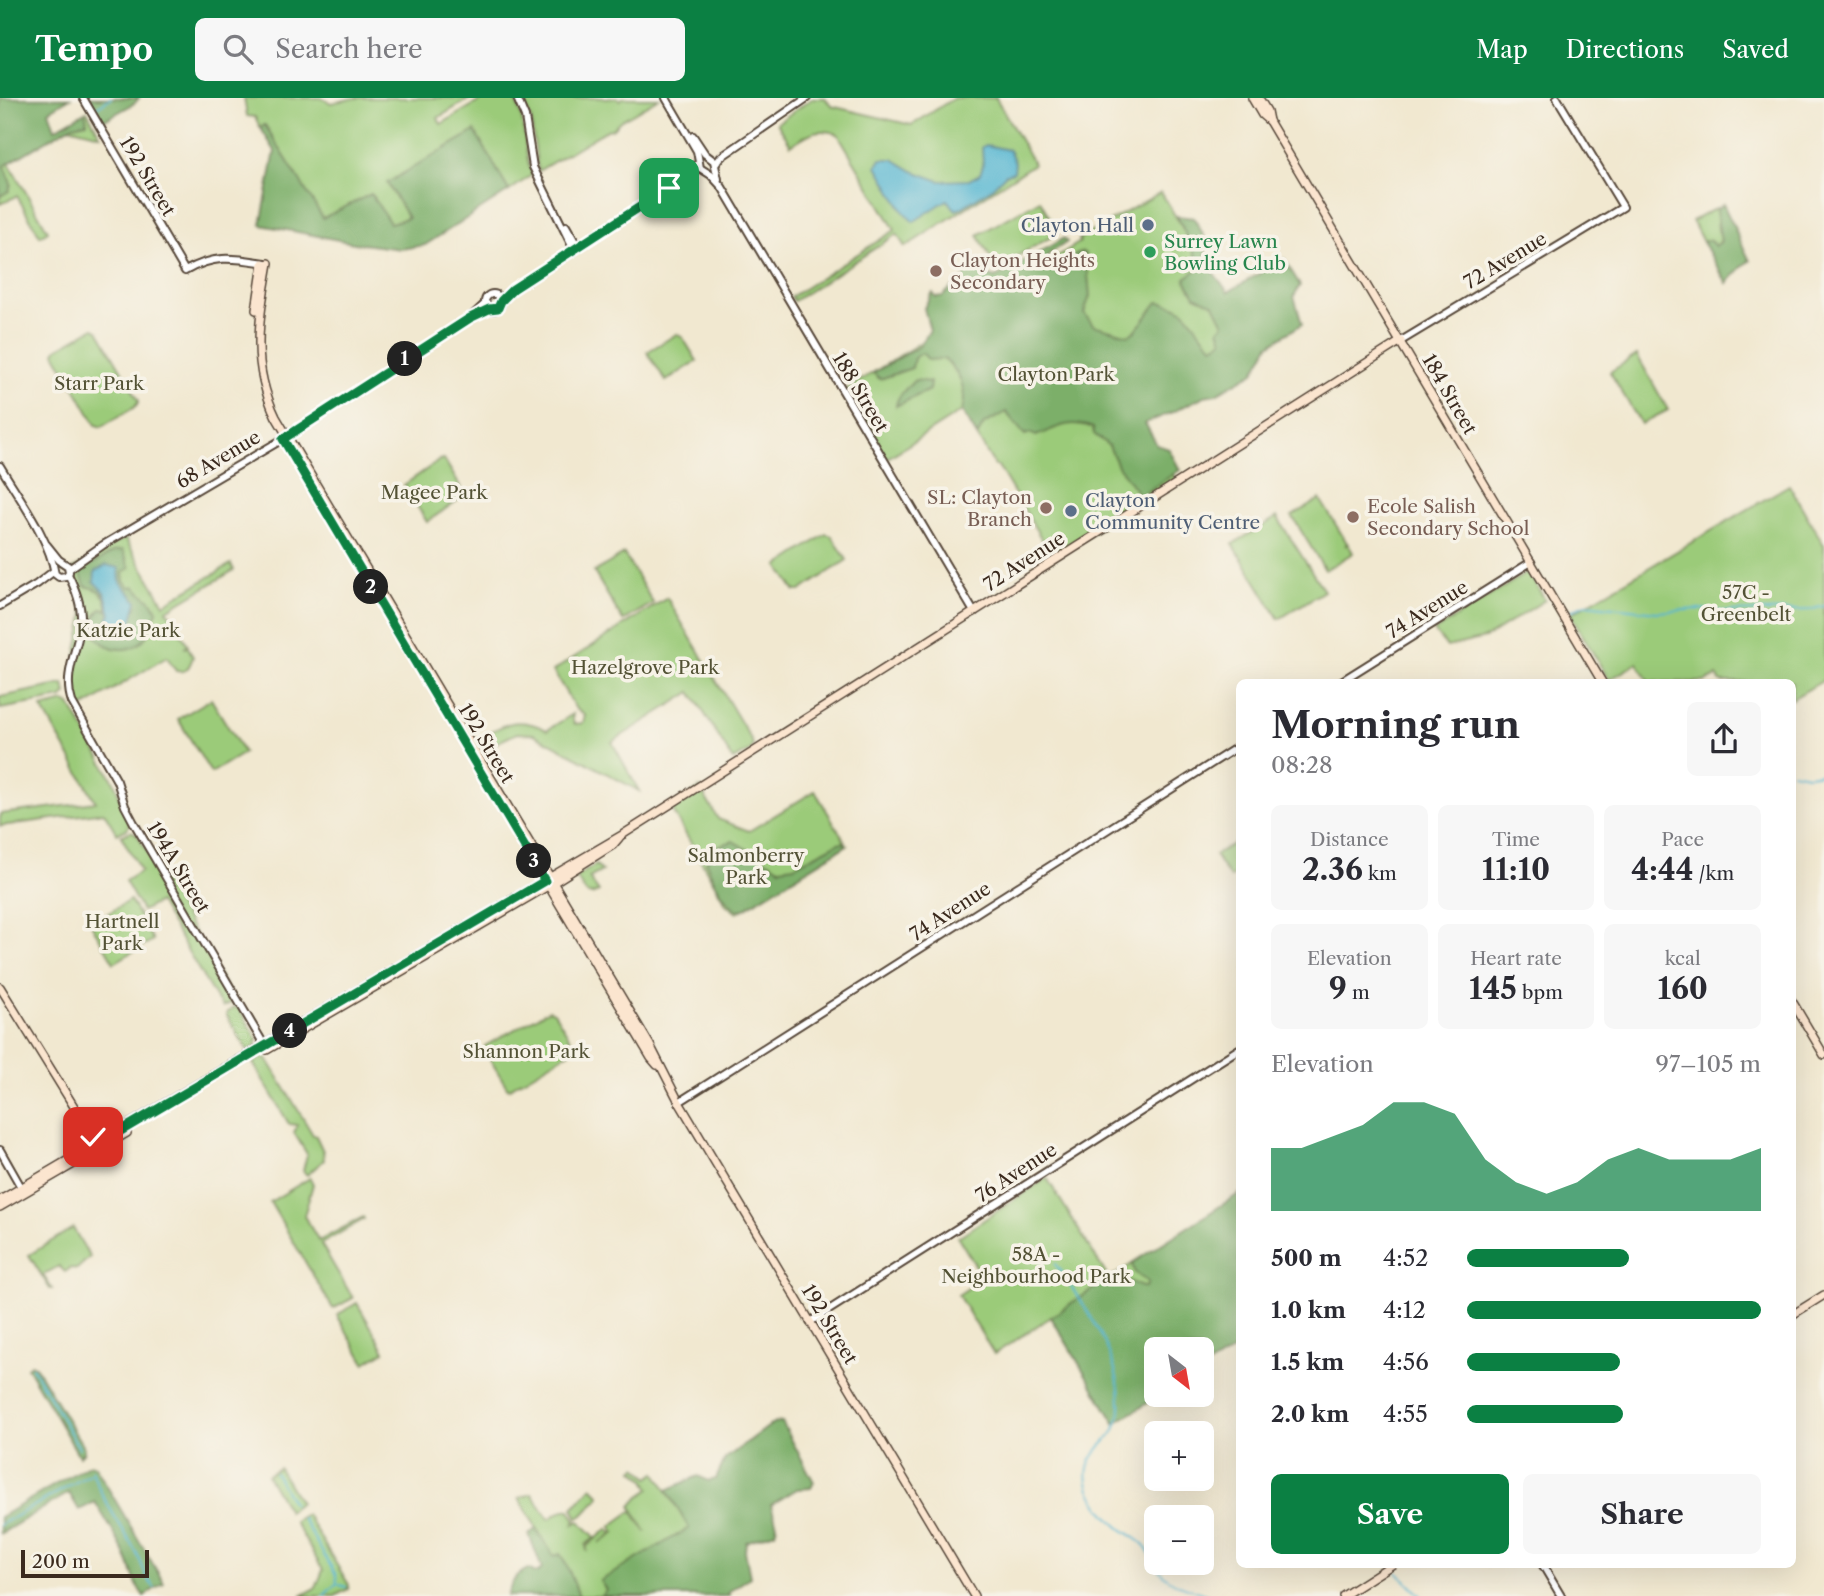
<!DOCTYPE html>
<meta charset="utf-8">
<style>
:root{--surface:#fff;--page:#f7f7f7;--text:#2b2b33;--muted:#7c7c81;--accent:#0b8043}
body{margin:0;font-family:"Libre Caslon Text",serif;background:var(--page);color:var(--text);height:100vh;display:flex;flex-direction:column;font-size:26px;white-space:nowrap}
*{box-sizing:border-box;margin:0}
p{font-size:23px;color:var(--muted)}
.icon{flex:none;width:38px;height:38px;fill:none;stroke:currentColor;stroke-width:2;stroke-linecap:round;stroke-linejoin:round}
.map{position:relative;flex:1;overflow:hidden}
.panel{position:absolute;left:1236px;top:581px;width:560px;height:889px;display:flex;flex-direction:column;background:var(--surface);border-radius:10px;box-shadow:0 7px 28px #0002}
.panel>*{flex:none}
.needle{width:46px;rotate:149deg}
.controls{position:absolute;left:1144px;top:1239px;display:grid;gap:14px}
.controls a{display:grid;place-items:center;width:70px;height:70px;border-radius:10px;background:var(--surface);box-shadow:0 7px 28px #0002;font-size:35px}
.scale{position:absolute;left:21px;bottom:18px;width:128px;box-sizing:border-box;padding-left:7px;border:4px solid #3b2a1e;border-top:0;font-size:19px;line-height:24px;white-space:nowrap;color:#3b2a1e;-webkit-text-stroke:5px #f7f3e8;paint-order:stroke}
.pin{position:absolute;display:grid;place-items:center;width:60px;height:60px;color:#fff;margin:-30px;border-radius:14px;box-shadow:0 4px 10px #0006}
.km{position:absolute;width:35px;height:35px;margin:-18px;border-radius:50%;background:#222;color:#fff;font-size:19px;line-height:35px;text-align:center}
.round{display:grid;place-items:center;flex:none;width:74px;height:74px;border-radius:10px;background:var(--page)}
.head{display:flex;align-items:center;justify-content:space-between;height:119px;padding:0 35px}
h1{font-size:38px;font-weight:700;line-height:52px}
.figures{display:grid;grid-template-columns:repeat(3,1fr);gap:10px;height:119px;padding:7px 35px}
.figures div{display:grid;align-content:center;border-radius:10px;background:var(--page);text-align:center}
.figures b{font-size:30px;font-weight:700}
.figures small{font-size:19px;font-weight:400}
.figures p{font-size:19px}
.chart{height:196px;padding:14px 35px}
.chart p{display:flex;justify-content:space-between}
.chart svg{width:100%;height:126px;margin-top:7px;fill:var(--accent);opacity:.7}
.primary-button{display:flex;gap:14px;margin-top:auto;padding:14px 35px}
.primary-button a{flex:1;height:80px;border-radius:10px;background:var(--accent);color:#fff;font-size:28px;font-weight:700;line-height:80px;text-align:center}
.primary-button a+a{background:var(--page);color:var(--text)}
ul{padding:0 35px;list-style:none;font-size:23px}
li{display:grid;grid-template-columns:112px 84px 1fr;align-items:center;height:52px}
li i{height:18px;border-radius:9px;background:var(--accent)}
header{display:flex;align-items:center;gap:42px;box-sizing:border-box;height:98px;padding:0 35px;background:var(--accent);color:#fff}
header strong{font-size:33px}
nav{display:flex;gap:38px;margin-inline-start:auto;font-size:24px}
.search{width:490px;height:63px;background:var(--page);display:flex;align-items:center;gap:18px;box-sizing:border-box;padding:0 24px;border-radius:10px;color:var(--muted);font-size:26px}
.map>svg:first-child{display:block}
.green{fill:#9bcb79;stroke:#6b7a4c;stroke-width:2}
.forest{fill:#7caf69;stroke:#5c6c44;stroke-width:2;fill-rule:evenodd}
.water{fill:#52b5d1;stroke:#467078;stroke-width:2}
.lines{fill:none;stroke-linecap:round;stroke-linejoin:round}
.stream{stroke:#52b5d1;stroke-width:2}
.tertiary-casing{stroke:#564639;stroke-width:10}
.secondary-casing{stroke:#564639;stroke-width:10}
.tertiary{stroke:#fff;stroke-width:6}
.secondary{stroke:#fbe5cf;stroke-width:7}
.route-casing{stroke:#fff;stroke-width:14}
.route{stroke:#0b8043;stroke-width:9}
.service-dot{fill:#5c6f8a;stroke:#f7f3e8;stroke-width:2.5}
.leisure-dot{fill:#2e9e5b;stroke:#f7f3e8;stroke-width:2.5}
.education-dot{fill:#8d6e63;stroke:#f7f3e8;stroke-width:2.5}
.labels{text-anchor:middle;stroke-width:7;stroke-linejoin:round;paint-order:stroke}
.street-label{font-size:19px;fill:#3b2a1e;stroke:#f7f3e8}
.service-label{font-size:19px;fill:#4e5e75;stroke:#f7f3e8;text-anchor:end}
.leisure-label{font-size:19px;fill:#27864d;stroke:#f7f3e8;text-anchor:start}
.education-label{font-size:19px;fill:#785e54;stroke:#f7f3e8;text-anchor:start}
.park-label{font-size:19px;fill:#535235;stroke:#f7f3e8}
</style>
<header>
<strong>Tempo</strong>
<div class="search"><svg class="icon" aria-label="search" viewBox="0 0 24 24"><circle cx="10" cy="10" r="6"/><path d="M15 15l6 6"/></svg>Search here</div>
<nav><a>Map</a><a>Directions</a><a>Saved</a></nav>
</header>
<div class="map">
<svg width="1824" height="1498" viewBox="0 0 1824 1498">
<rect width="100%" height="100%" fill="#f7f3e8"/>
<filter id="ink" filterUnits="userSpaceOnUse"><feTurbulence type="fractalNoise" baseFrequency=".0143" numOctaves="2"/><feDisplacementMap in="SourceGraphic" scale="14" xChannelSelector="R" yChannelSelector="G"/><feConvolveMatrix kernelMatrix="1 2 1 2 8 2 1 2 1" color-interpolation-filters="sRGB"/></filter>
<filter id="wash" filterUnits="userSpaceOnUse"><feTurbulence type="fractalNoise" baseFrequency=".00686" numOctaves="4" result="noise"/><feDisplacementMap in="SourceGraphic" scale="28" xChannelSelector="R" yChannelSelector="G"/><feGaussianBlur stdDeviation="1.57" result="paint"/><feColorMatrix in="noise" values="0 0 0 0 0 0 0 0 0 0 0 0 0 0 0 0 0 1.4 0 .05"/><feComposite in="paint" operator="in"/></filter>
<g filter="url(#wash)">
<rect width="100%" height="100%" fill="#f1e8d0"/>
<g class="green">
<path d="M244,0H321L331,5L355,0H471L438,20L441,26L485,0H514C528,25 522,52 532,77L509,93L475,34L408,120L390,126L371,96L323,121L265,27L260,29L255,19L247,18Z"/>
<polygon points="522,0 617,0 619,2 623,0 659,0 620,23 612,31 607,32 538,73 531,21"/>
<path d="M813,0H825L831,8L912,27L954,0H996L1034,66L905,149L897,136L794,203L791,199L895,132L838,36C815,29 810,35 791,47L777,25Z"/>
<polygon points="87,13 100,37 69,29 9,65 48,133 40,138 17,98 0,106 0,64"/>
<polygon points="1161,94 1257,255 1142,325 1176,381 1056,458 1050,455 998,368 995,368 962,313 886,361 849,298 847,291 1080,144 1079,141"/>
<polygon points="1040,102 1058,135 996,170 978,137"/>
<polygon points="1716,110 1718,132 1722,142 1715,148 1709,142 1703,144 1692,123"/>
<polygon points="94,230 98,232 139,303 135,309 101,329 96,327 55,255 57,251"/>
<polygon points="677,236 683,240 697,263 666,283 647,254"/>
<polygon points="1637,257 1668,312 1641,326 1610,274"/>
<polygon points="444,361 465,397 427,424 404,387 440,362"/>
<polygon points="1789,387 1824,447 1824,582 1792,601 1792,584 1721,584 1717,578 1705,584 1649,584 1637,565 1609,582 1570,516"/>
<polygon points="1320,401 1347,445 1345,448 1348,446 1353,455 1325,472 1292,418"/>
<polygon points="1277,419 1324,493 1279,521 1233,446"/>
<polygon points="826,436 832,438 847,462 800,493 795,493 778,468"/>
<path d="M125,440L164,506L231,466L234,472L167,512L188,547L184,550L188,549L193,559C189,569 188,575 176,573L167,559L79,612L73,592L72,577L84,518L81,500L71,476L73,471Z"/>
<polygon points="624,456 653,505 623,523 594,474"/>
<polygon points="1528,474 1545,502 1485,540 1447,549 1434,533"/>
<path d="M667,500L752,643L753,648L750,653L733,662L691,594L612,644L639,693L534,636L517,635L479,653L473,643C502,629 514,615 547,632L573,616L572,621L575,626L583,625L585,617L576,611L553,573Z"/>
<polygon points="64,586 66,596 62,600 0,611 0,599"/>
<polygon points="211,601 244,655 211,675 178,621"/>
<polygon points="65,604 70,607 114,684 130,726 127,731 117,736 104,714 0,728 0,716 96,704 42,610"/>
<polygon points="700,690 718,721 749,733 815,693 847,747 737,815 726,806 673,714 675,707"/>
<polygon points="131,733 137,736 232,899 233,903 223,909 216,901 159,804 142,813 125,783 141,773 121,738"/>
<polygon points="1239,742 1239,774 1230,780 1215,757"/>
<polygon points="596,767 602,773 589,780 599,794 591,797 586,795 576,779"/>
<polygon points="130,802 153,842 114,865 91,826"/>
<polygon points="234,909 239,910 257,941 256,948 248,953 226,916"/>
<polygon points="549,912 554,914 576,950 508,991 485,953 485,948"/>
<polygon points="262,960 268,962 313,1037 316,1038 323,1053 324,1062 307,1077 303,1073 307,1056 294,1035 297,1027 289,1026 253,965"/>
<polygon points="310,1080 313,1086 304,1118 319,1143 363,1119 364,1121 321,1146 353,1200 333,1211 270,1104"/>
<polygon points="1047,1080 1109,1181 1239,1096 1202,1251 1157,1251 1108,1313 1051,1219 994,1256 958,1197 983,1180 958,1139"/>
<polygon points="73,1130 90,1159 77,1171 71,1170 65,1174 59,1168 43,1177 52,1191 50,1191 29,1157"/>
<polygon points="357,1205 385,1253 365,1265 337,1217"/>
<path d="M637,1369L649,1380L656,1375L730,1498H613L605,1495L601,1498H576L519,1400L532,1396L549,1421C556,1417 562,1410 570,1412L576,1422L574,1426L579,1423L595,1439L586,1447L587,1454V1448L608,1431L612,1436L599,1445L616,1434L614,1435L611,1428L632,1413L646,1434L631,1408L640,1398L650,1391L645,1382L634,1372Z"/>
<polygon points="279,1370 300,1405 288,1413 267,1377"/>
<polygon points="592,1389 600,1397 599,1400 583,1417 578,1420 573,1410"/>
<polygon points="306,1416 349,1487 348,1491 335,1498 301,1498 316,1490 323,1472 294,1423"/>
</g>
<g class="forest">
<polygon points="0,0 70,0 49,13 55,31 85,14 87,24 73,27 4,68 11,86 9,93 0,98"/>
<polygon points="87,0 139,0 135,5 99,25"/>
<polygon points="265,27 323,120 371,96 390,125 408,120 387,85 475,33 509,93 425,147 401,151 354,145 261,127 275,53 260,29"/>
<polygon points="1723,106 1750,163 1746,165 1727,185 1703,144 1709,142 1715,148 1721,144 1716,112"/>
<path d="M1177,118L1194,120L1205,140L1207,166L1228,194L1284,161L1300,187L1294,198L1302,226L1269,247L1254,274L1216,296L1204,298L1173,314L1145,325L1157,347L1169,351L1180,372L1140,398L1118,368L1109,348L1094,336L1093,330C1068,321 1059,329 1036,338L1030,335L1025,337L1006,314L984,326L977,338L962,313C968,293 960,274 944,261L929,262L922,255L914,260L912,270L909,271L880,281L873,275L920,248L930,232L924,210L931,196L933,195L935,199L943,198L952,189L960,187L964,178L971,171L995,180L1064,140L1067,144L1049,156L1041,169H1058L1064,161L1082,154L1086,156L1090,198L1084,215L1093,227L1129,237L1135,233L1158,204C1196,209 1189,228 1213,248L1223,242L1219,231L1224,226L1214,206L1195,198L1185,180L1201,169Z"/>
<path d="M915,282L930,284L929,292L896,308C897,297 908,289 915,282Z"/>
<path d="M123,452L130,470L123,475L124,483L129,489L134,488L153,505L157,513C154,522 151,532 146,539C123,569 72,537 102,510L107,512C108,497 99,491 85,488L80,473L115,453ZM119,477C123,505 157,497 117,532L114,530L105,495L94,484Z"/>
<path d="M733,743L780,770L794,768L838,745L844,744L847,747L744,811L738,812C723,804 712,779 706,764L708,762L702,753Z"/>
<polygon points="1239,1096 1239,1249 1202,1271 1202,1251 1157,1251 1157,1297 1161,1297 1115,1325 1051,1219 1114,1177 1142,1189 1146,1189 1148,1184 1135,1175 1132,1165"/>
<polygon points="31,1266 35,1268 84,1350 83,1355 79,1358 27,1269"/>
<polygon points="782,1324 814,1384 811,1390 797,1391 771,1407 777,1427 775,1434 746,1444 745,1453 750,1479 730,1493 727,1498 601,1498 606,1492 600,1483 689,1430 667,1392 698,1378 709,1383 716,1381 725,1361 772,1326"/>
<path d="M90,1366L95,1368L164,1485L144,1498C136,1489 134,1479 130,1468C122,1446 107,1424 95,1404L79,1412L69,1395L0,1436V1419Z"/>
<path d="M536,1431L554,1458L560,1456L568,1470L579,1498H507C511,1485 515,1477 528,1471L536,1475L542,1471L529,1436Z"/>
</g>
<g class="water">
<polygon points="986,47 1009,52 1015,64 1014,74 1006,76 992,90 961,110 956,112 947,102 913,124 903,113 877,68 881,61 893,61 913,73 940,83 969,82 980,76 983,67 982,49"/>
<path d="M106,467L119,470L120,484L137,503L131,525L125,532C118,533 109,532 106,524L111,516L105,495L94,484L95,474Z"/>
</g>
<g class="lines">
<g class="stream">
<polyline points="95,10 111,0"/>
<polyline points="1570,513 1585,506 1657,514 1699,511 1728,514 1810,512 1824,508"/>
<polyline points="1792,674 1807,677 1824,675"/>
<path d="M1055,1166C1083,1205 1120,1255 1120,1305C1121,1344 1094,1344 1088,1370C1083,1392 1104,1416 1119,1429C1127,1436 1138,1440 1145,1448C1153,1459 1158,1475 1170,1482C1182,1490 1197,1492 1210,1498"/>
<polyline points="32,1269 79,1350"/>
<path d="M92,1372C100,1400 123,1429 137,1456C145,1471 142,1476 155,1490"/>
<polyline points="275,1375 294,1407"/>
<polyline points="302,1420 336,1477 337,1485"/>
<polyline points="0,1427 92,1375"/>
<polyline points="1397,1474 1421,1498"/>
<polyline points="337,1486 346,1489"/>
<polyline points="323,1498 336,1486"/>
</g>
</g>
</g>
<g filter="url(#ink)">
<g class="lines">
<defs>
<g id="tertiary">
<path d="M83,0L185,173C216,156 233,160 266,165"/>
<polyline points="517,0 525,19 533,69 574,152"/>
<polyline points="666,0 697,53 700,70 711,77 722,89 974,514"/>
<polyline points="693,38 705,56 714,63 718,81"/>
<polyline points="715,67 721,59 807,0"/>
<polyline points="566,128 578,149"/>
<circle cx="493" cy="204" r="8"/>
<polyline points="501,203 514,191 678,84 699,65"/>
<polyline points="1401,243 1623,109 1557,0"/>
<path d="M0,368C19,400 49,439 55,476L59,479L66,478L69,474L68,468L59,462L47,447"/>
<polyline points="69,471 103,447 283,341 470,220 486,205"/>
<path d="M68,476C75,490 82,507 81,523C79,551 62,575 72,604L117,683L125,708L134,725L266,950"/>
<polyline points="0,508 37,486 54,473"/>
<polyline points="1340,584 1531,464"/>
<polyline points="679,1004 1239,648"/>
<polyline points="0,1052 21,1089"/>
<polyline points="810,1224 1239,951"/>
<polyline points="1542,1466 1561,1498"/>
</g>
<g id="secondary">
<polyline points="1252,0 1262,17 1269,23"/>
<polyline points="1259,0 1267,13 1269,23 1602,584"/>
<path d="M269,165C259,222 250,265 276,319L650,947L679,1004L974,1498"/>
<polyline points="256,212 263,165"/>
<polyline points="501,708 651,960 657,967"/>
<polyline points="0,889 99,1049"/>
<polyline points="1792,903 1824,957"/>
<polyline points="267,952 548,788 613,747 619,740"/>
<polyline points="0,1102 622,737 1401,243"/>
<polyline points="0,1109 127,1035"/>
<polyline points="1792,1217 1824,1197"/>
<polyline points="1343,1498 1393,1466"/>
</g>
</defs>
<use href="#tertiary" class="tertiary-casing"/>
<use href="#secondary" class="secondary-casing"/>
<use href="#tertiary" class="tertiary"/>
<use href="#secondary" class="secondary"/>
</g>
</g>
<g class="lines" filter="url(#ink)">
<defs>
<polyline id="route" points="93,1039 96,1046 107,1041 545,783 283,341 470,220 489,211 498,210 501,203 513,191 669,90"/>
</defs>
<use href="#route" class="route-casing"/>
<use href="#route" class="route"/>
</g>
<g class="service-dot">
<circle cx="1148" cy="127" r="7"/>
<circle cx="1071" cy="413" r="7"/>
</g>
<circle class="leisure-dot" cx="1150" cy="154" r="7"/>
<g class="education-dot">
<circle cx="936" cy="173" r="7"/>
<circle cx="1046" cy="410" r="7"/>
<circle cx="1353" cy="419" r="7"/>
</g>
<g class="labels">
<g class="street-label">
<text transform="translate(148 78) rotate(59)" y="7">192 Street</text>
<text transform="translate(1505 162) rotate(-31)" y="7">72 Avenue</text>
<text transform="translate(861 294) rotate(59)" y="7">188 Street</text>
<text transform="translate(1450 296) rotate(60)" y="7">184 Street</text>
<text transform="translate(218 361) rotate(-31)" y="7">68 Avenue</text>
<text transform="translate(1024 463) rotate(-33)" y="7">72 Avenue</text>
<text transform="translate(1427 511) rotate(-32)" y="7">74 Avenue</text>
<text transform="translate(487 645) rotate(59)" y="7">192 Street</text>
<text transform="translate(179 769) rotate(59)" y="7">194A Street</text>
<text transform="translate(950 813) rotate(-33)" y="7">74 Avenue</text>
<text transform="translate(1016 1074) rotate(-33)" y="7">76 Avenue</text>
<text transform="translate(830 1226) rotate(59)" y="7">192 Street</text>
</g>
<g class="service-label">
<text x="1134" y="134">Clayton Hall</text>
<text x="1085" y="409" text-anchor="start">Clayton<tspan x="1085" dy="22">Community Centre</tspan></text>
</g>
<g class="leisure-label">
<text x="1164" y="150">Surrey Lawn<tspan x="1164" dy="22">Bowling Club</tspan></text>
</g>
<g class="education-label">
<text x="950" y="169">Clayton Heights<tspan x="950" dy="22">Secondary</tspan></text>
<text x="1032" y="406" text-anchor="end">SL: Clayton<tspan x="1032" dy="22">Branch</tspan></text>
<text x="1367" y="415">Ecole Salish<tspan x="1367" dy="22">Secondary School</tspan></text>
</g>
<g class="park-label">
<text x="1056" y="283">Clayton Park</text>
<text x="99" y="292">Starr Park</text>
<text x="434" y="401">Magee Park</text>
<text x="1746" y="501">57C -<tspan x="1746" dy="22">Greenbelt</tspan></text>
<text x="128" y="539">Katzie Park</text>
<text x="645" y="576">Hazelgrove Park</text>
<text x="746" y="764">Salmonberry<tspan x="746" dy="22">Park</tspan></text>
<text x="122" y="830">Hartnell<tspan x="122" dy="22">Park</tspan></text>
<text x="526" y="960">Shannon Park</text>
<text x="1036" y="1163">58A -<tspan x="1036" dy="22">Neighbourhood Park</tspan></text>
</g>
</g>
</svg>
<div class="controls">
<a><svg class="needle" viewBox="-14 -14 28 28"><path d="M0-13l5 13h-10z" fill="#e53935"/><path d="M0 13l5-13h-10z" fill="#7c7c81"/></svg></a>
<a>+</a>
<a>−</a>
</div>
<div class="scale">200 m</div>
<div class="pin" style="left:669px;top:90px;background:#1e9e55"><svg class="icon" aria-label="arrive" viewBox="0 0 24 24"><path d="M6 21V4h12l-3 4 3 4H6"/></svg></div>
<div class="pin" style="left:93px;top:1039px;background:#d93025"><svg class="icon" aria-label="check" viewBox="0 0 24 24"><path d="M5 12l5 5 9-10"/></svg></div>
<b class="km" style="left:405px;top:261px">1</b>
<b class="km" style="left:371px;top:489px">2</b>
<b class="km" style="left:534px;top:763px">3</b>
<b class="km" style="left:290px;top:933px">4</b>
<section class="panel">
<div class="head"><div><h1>Morning run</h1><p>08:28</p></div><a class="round"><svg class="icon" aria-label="share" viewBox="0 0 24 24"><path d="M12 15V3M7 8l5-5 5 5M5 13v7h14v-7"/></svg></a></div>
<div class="figures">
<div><p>Distance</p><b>2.36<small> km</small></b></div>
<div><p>Time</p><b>11:10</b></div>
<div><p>Pace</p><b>4:44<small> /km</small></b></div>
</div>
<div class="figures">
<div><p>Elevation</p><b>9<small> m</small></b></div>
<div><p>Heart rate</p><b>145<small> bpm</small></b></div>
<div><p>kcal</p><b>160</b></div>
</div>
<div class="chart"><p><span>Elevation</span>97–105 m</p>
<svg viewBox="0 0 160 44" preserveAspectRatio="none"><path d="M0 44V22L10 22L20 18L30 14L40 6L50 6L60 10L70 26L80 34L90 38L100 34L110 26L120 22L130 26L140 26L150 26L160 22V44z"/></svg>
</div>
<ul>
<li><b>500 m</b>4:52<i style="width:55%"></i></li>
<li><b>1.0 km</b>4:12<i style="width:100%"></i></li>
<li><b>1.5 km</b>4:56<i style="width:52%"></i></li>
<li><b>2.0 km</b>4:55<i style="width:53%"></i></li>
</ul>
<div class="primary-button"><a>Save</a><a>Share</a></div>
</section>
</div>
